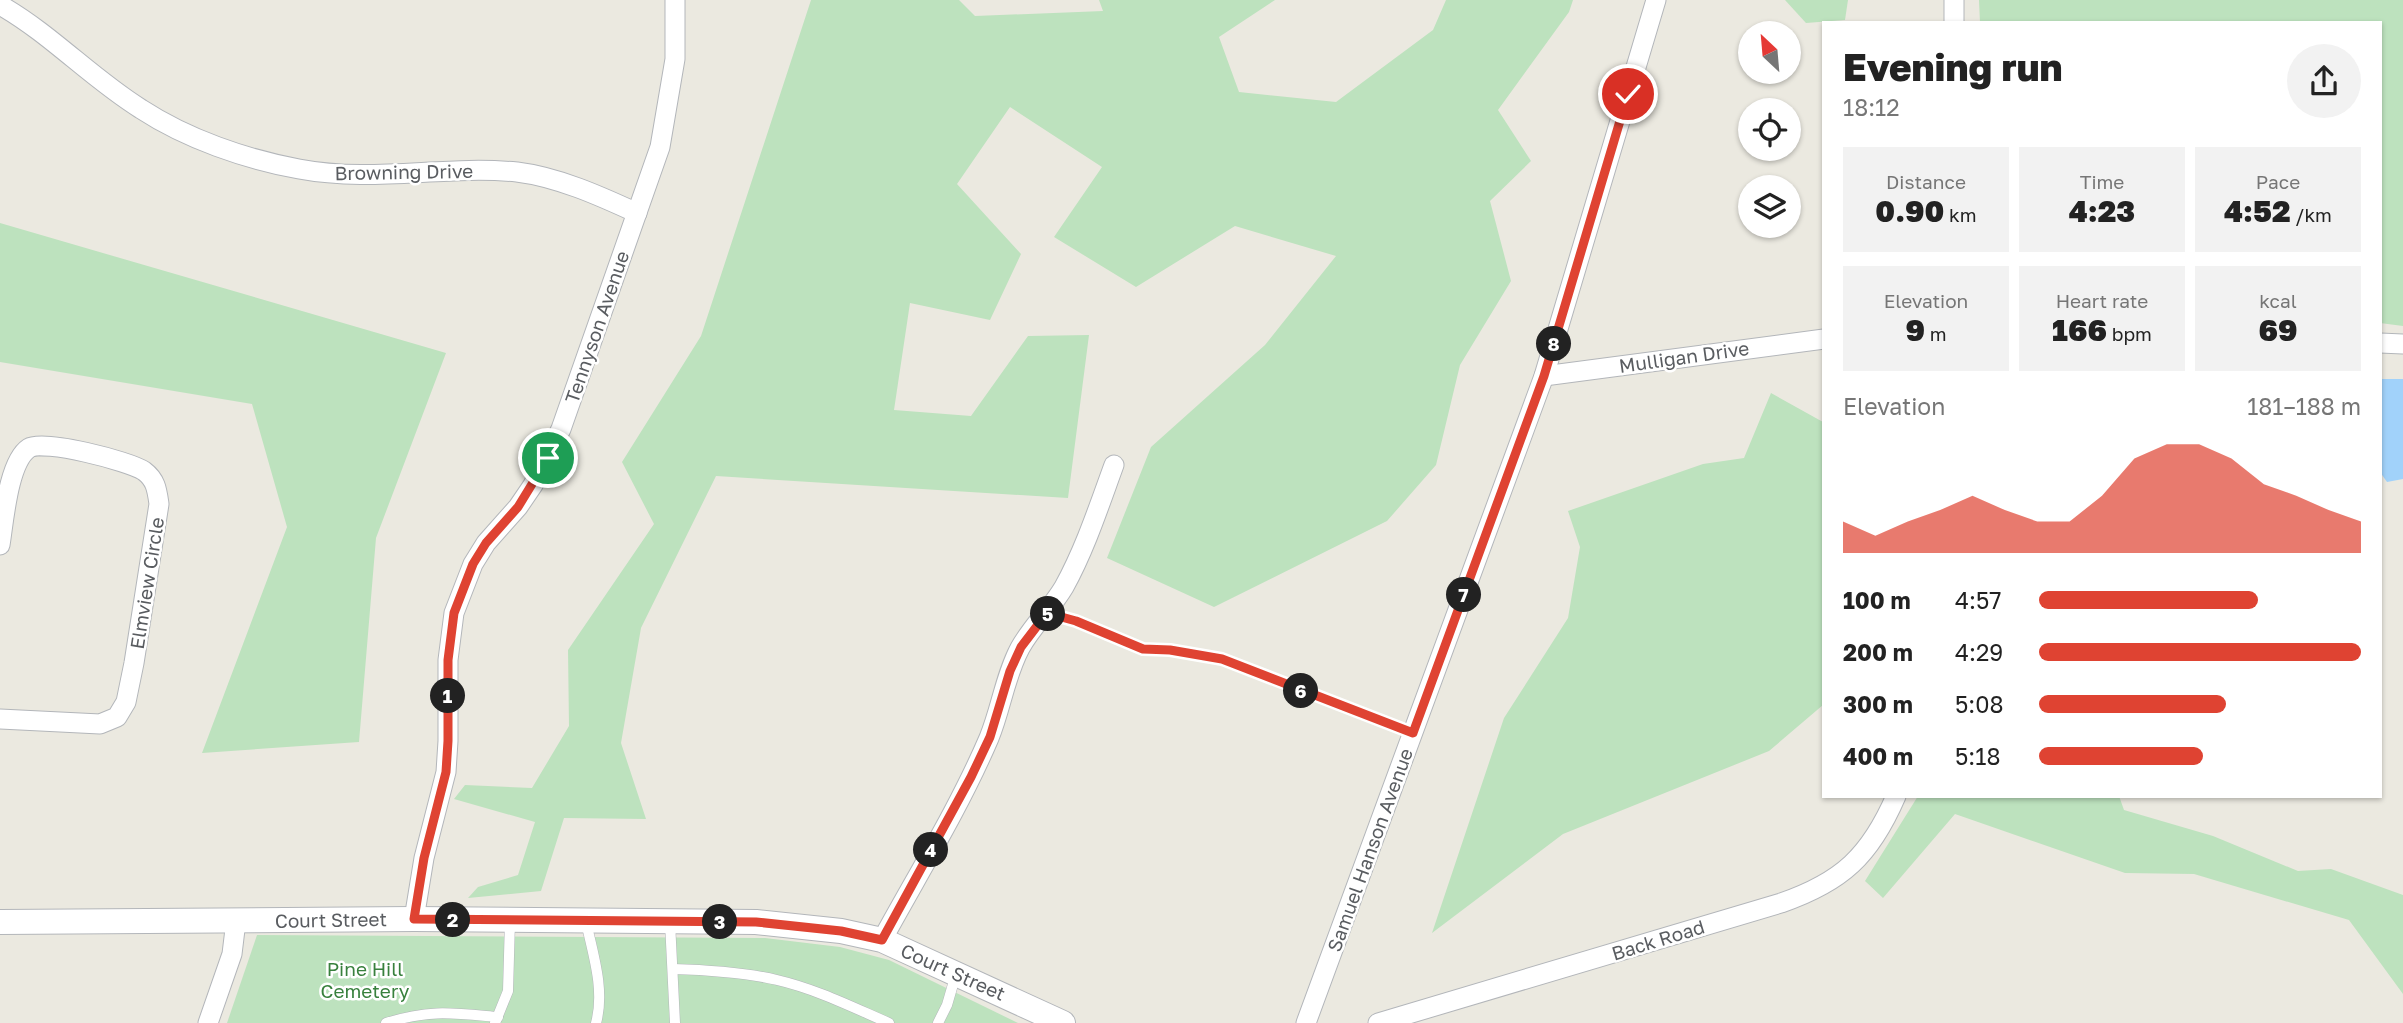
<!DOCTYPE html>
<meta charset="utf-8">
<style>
:root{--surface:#fff;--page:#f2f2f2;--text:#222;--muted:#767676;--accent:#df4332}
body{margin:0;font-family:"Golos Text",sans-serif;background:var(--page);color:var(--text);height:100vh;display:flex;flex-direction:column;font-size:26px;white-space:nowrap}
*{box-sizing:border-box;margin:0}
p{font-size:23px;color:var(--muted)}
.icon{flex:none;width:38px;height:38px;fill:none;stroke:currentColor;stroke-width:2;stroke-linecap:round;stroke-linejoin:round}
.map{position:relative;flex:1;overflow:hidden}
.drawer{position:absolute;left:1822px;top:21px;width:560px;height:777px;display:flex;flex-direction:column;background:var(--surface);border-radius:0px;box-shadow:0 2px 5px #0004}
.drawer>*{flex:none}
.needle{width:46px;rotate:334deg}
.fabs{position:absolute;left:1738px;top:21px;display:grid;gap:14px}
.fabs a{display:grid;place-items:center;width:63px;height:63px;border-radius:50%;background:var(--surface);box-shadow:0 2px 5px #0004;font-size:35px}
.pin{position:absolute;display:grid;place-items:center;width:60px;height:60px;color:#fff;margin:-30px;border:4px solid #fff;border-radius:50%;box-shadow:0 2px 7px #0007}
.km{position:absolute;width:35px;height:35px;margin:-18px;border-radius:50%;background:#222;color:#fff;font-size:19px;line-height:35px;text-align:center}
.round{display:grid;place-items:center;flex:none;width:74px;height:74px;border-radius:37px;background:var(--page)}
.overview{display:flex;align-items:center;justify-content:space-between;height:119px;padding:0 21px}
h1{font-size:38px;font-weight:800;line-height:52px}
.figures{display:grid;grid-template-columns:repeat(3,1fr);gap:10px;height:119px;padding:7px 21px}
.figures div{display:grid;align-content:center;border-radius:0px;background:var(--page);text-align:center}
.figures b{font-size:30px;font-weight:800}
.figures small{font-size:19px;font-weight:400}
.figures p{font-size:19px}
.chart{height:196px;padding:14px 21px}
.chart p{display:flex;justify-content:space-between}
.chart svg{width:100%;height:126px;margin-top:7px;fill:var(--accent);opacity:.7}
ul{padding:0 21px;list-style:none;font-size:23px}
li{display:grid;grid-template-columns:112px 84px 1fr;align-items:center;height:52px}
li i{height:18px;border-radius:9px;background:var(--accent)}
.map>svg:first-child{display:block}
.green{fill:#bde2be}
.water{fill:#a1d2fa}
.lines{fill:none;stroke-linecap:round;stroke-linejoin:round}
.service-casing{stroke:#b3b6ba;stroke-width:11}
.minor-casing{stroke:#b3b6ba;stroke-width:21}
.tertiary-casing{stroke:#b3b6ba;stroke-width:26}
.service{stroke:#fff;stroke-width:10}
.minor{stroke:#fff;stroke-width:19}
.tertiary{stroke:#fff;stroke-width:24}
.route-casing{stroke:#fff;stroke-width:14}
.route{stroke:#df4332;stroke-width:9}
.labels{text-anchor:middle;stroke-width:5;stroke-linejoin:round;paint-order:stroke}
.street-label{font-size:19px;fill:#595c60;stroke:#fff}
.park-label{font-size:19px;fill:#38803d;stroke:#fff}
</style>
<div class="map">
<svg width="2403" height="1023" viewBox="0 0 2403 1023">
<rect width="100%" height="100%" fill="#ebe9e0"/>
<g class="green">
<polygon points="811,0 959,0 975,16 1103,11 1099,0 1275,0 1219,37 1239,92 1336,102 1433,30 1446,0 1573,0 1569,12 1498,110 1531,161 1490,201 1511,281 1460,365 1436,465 1387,521 1214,607 1107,558 1151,447 1265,345 1336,256 1235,226 1136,287 1054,237 1102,167 1010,107 957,184 1021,254 990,320 910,303 894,410 971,416 1028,336 1089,335 1068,498 716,476 641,628 621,743 646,819 564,818 541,891 468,898 478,887 518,875 535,822 454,799 465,785 532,788 569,726 568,650 654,524 622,462 701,336"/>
<polygon points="1785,0 1848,0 1845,20 1806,23"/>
<polygon points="1979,0 2403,0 2403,326 2380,323 2380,23 1980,23"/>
<polygon points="0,223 446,353 376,538 359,742 202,753 287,527 252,404 0,362"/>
<polygon points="1771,393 1823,422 1823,705 1769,751 1563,834 1432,933 1504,718 1568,618 1580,547 1568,511 1703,464 1744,458"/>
<polygon points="1918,796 2119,796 2124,810 2213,836 2298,871 2331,869 2403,895 2403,994 2349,920 2194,874 2125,873 1955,814 1883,898 1865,881"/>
<polygon points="257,935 765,938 840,947 889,960 1018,1023 227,1023"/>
</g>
<polygon class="water" points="2380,379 2403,379 2403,479 2387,482 2380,472"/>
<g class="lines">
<defs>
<g id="service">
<polyline points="1047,613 1076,621 1143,649 1170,650 1222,659 1413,733"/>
<path d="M586,922C593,954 605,990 596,1023"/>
<polyline points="670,922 675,1023"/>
<path d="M673,969C708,970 743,972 777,980C816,989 852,1007 889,1023"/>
<path d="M386,1023C430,1009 453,1013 498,1017"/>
<polyline points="495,1023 508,991 510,921"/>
<polyline points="938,1023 947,1005 956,974"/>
</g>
<g id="minor">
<path d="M0,5C51,34 91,78 141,109C187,139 245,159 299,169C373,183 444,165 517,172C558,177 600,196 637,213"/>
<polyline points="1954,23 1954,0"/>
<polyline points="2380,343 2403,344"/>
<polyline points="1544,376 1824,339"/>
<path d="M0,545C4,521 8,462 29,448C43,439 129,461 144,471C156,480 157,490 159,504L134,663L126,702L117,717L100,724L0,719"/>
<polyline points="414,919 424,858 446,772 448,741 448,660 454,613 473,564 486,543 518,507 533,485 561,429 660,147 675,59 675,0"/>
<path d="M882,940C918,874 959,808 989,738C1001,709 1005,676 1020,648C1032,626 1051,609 1064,587C1085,549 1099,506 1114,465"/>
<polyline points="208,1023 232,954 236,921"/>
<polyline points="1306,1023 1544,376 1656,0"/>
<path d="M1378,1023L1781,903C1842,882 1870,856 1896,796"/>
</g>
<polyline id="tertiary" points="0,922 414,919 756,922 841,931 882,940 1063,1023"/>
</defs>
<use href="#service" class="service-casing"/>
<use href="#minor" class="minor-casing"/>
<use href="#tertiary" class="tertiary-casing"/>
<use href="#service" class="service"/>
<use href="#minor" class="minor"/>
<use href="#tertiary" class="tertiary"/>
</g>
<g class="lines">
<defs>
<polyline id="route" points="548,458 518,507 486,543 473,564 454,613 448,660 448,741 446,772 424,858 414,919 756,922 841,931 882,940 971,777 990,737 1010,671 1021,647 1047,613 1076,621 1143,649 1170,650 1222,659 1413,733 1544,376 1628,94"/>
</defs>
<use href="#route" class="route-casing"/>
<use href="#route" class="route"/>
</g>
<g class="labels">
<g class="street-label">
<text transform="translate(404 172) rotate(-1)" y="7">Browning Drive</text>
<text transform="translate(597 327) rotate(-71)" y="7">Tennyson Avenue</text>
<text transform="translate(1684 357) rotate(-8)" y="7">Mulligan Drive</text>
<text transform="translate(147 583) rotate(-81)" y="7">Elmview Circle</text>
<text transform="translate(1370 850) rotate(-70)" y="7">Samuel Hanson Avenue</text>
<text transform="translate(331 920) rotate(-1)" y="7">Court Street</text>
<text transform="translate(1658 940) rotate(-17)" y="7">Back Road</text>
<text transform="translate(953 972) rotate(24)" y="7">Court Street</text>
</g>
<g class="park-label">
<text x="365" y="976">Pine Hill<tspan x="365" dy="22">Cemetery</tspan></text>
</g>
</g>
</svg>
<div class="fabs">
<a><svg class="needle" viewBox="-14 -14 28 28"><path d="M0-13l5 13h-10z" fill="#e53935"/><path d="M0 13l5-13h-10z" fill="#767676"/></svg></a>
<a><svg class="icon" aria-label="locate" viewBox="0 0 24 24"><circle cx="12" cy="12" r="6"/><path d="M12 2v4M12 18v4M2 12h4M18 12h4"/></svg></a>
<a><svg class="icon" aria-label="layers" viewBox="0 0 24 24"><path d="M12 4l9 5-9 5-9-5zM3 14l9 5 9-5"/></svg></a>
</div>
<div class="pin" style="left:548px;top:458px;background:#1e9e55"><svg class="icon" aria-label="arrive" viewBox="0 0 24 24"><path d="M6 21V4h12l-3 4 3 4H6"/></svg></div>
<div class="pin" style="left:1628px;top:94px;background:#d93025"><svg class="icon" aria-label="check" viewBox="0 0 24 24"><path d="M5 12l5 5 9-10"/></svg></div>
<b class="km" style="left:448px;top:696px">1</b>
<b class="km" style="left:453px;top:920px">2</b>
<b class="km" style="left:720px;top:922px">3</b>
<b class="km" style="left:931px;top:850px">4</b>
<b class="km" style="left:1048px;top:614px">5</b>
<b class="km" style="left:1301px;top:691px">6</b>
<b class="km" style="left:1464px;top:595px">7</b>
<b class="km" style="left:1554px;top:344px">8</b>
<section class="drawer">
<div class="overview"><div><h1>Evening run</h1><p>18:12</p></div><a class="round"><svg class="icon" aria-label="share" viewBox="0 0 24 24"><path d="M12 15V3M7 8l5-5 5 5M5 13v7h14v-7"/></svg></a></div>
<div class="figures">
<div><p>Distance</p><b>0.90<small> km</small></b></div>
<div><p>Time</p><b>4:23</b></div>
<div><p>Pace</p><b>4:52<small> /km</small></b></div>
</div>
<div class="figures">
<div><p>Elevation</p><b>9<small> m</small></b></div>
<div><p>Heart rate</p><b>166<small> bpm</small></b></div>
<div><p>kcal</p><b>69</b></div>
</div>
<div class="chart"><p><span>Elevation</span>181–188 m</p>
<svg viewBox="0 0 160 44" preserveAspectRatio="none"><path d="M0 44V33L10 38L20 33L30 29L40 24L50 29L60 33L70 33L80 24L90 11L100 6L110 6L120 11L130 20L140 24L150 29L160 33V44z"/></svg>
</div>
<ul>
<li><b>100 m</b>4:57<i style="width:68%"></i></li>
<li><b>200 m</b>4:29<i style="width:100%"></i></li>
<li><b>300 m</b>5:08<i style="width:58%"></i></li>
<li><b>400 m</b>5:18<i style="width:51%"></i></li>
</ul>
</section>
</div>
